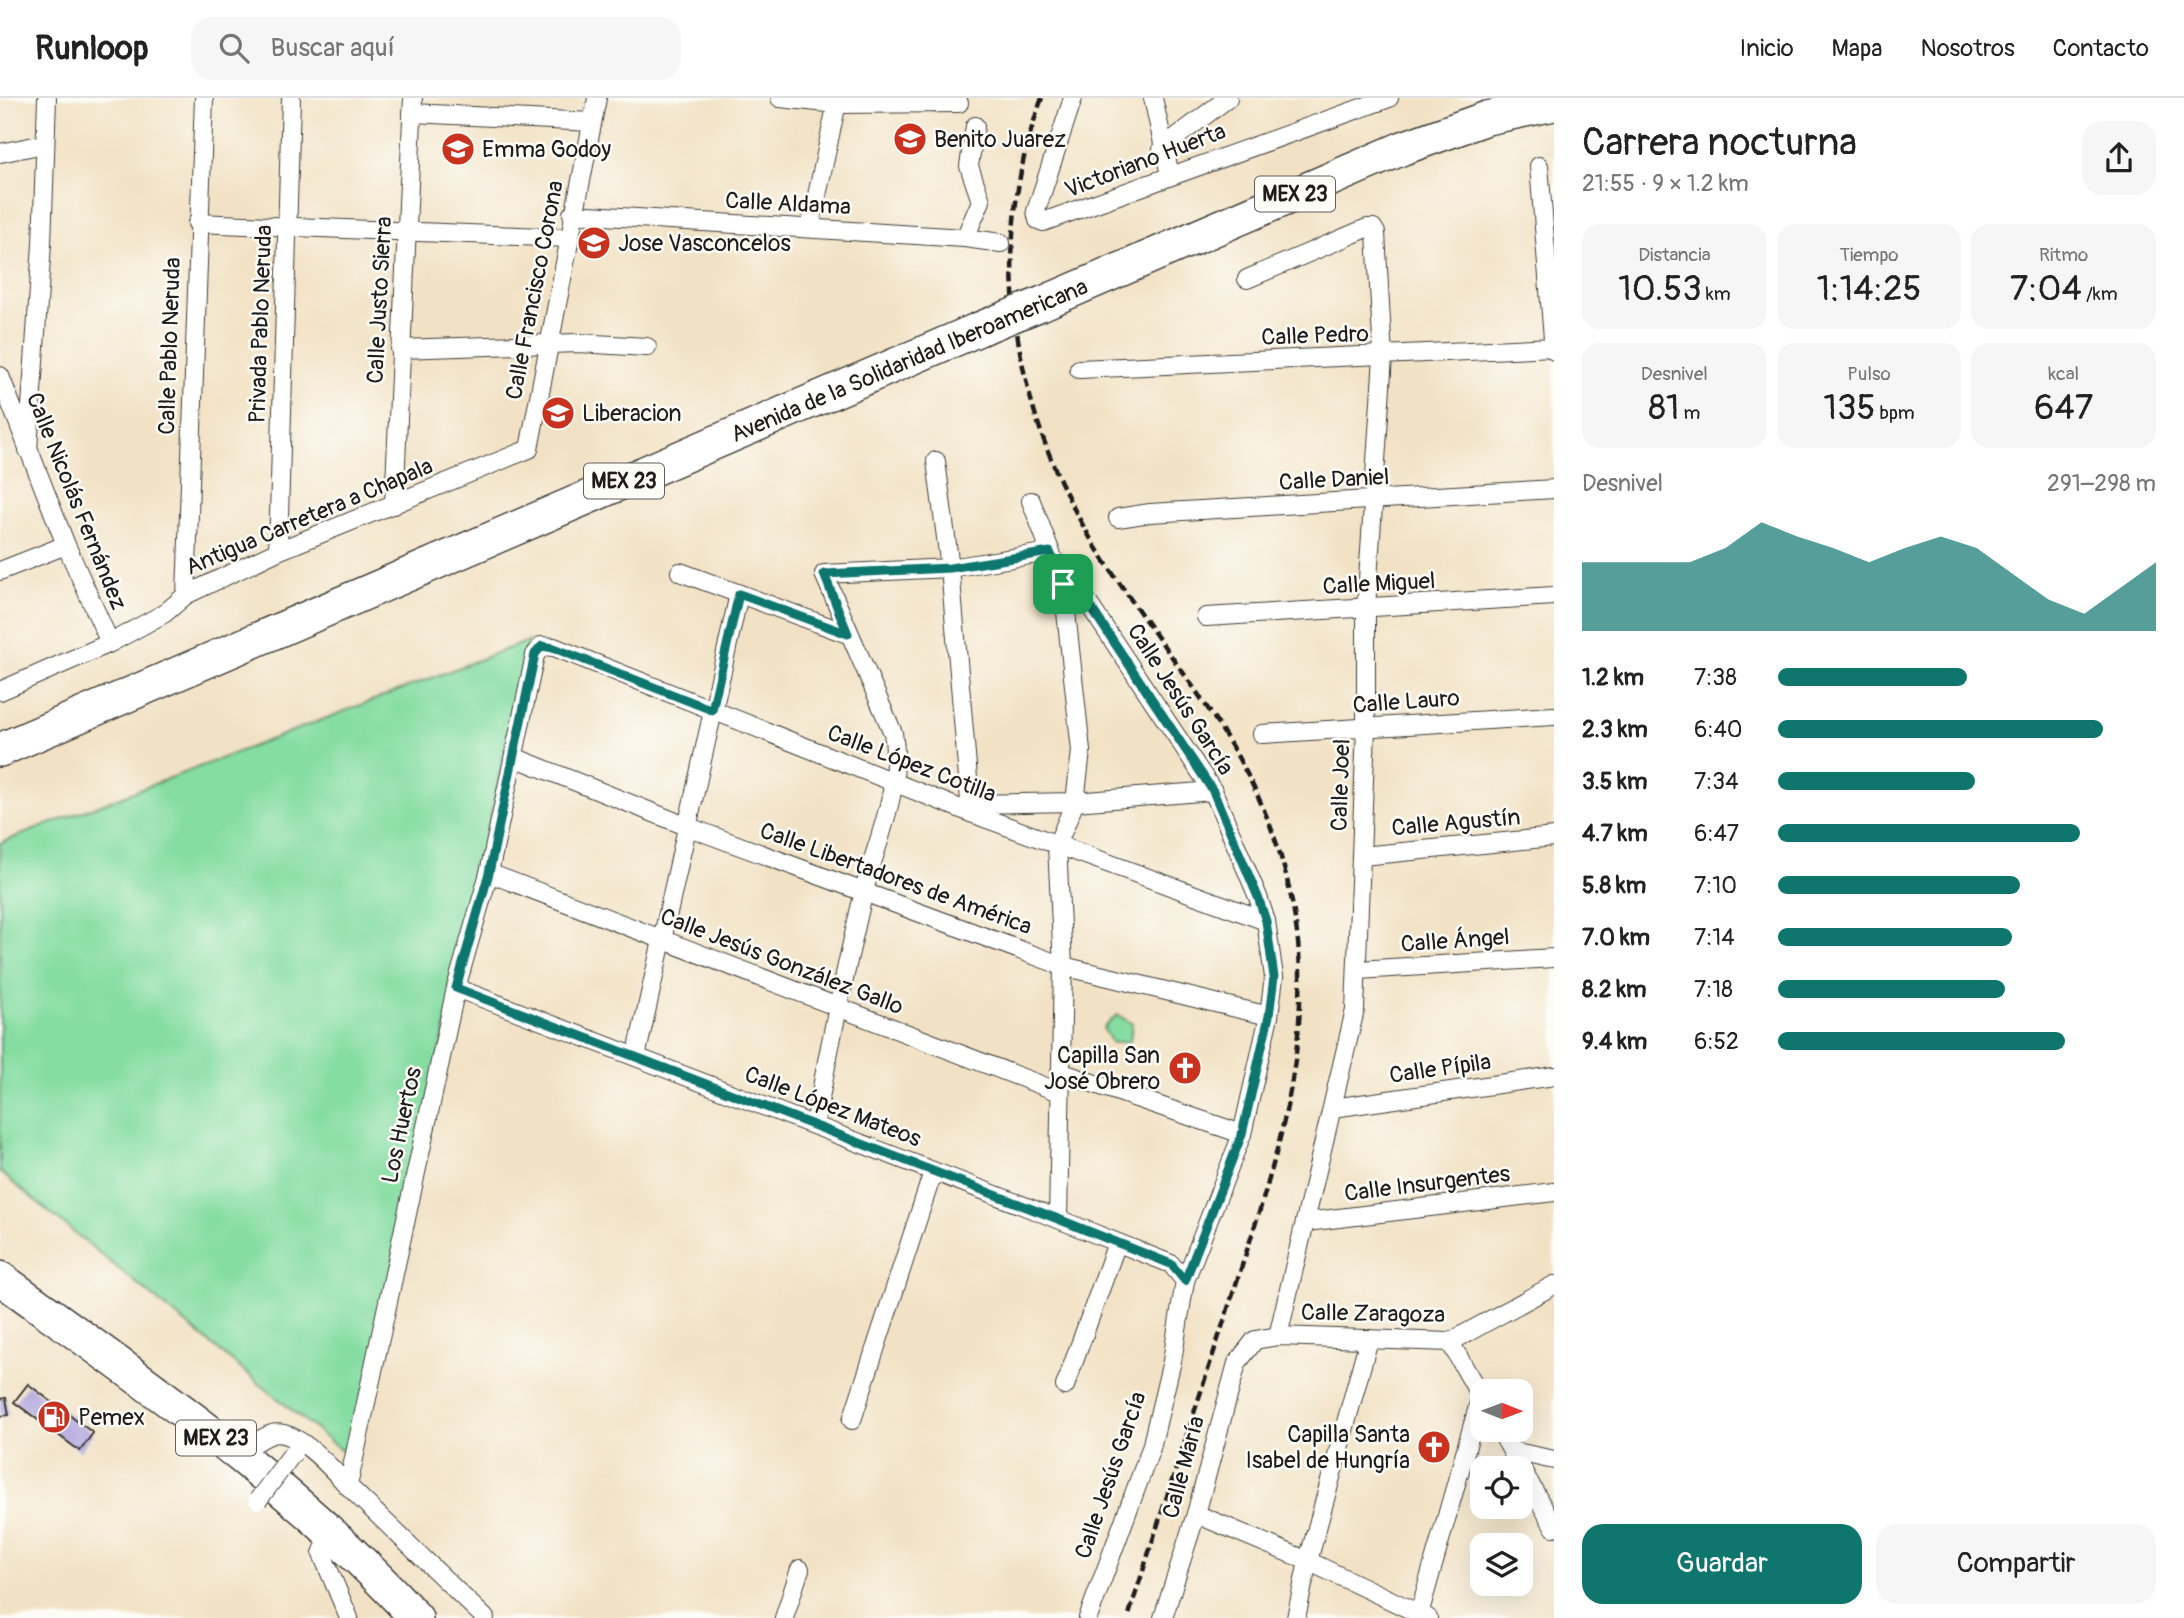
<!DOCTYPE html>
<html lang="es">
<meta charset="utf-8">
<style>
:root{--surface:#fff;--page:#f6f6f6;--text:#222;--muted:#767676;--line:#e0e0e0;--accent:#0f766e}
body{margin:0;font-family:Pangolin,sans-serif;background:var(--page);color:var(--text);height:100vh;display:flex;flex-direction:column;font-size:26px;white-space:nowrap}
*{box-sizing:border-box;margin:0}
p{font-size:23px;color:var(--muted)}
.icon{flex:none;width:38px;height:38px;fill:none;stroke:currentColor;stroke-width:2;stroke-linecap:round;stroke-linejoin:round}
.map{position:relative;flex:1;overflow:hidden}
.side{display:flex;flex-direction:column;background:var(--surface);width:630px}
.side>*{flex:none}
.needle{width:46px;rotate:91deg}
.buttons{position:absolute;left:1470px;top:1281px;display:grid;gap:14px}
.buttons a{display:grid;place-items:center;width:63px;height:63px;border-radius:14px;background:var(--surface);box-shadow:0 7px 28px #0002;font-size:35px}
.pin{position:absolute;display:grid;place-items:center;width:60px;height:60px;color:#fff;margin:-30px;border-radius:14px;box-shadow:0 4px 10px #0006}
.round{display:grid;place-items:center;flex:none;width:74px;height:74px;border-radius:21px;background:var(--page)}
.summary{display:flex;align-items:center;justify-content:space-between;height:119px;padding:0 28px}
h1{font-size:38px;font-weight:600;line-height:52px}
.metrics{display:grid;grid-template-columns:repeat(3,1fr);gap:10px;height:119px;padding:7px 28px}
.metrics div{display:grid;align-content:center;border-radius:18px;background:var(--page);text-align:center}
.metrics b{font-size:35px;font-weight:600}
.metrics small{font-size:19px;font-weight:400}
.metrics p{font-size:19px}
.chart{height:196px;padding:14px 28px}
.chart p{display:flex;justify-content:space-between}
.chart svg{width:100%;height:126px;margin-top:7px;fill:var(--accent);opacity:.7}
.primary-button{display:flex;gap:14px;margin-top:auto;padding:14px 28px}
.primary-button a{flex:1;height:80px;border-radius:21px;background:var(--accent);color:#fff;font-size:28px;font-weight:600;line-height:80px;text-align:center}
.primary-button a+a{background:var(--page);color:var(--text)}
ul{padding:0 28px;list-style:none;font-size:23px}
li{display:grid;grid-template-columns:112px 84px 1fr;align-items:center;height:52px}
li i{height:18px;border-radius:9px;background:var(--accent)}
header{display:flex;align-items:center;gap:42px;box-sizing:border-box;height:98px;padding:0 35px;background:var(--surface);border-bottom:2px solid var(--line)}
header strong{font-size:33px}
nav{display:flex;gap:38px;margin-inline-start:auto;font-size:24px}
.search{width:490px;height:63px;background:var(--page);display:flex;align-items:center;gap:18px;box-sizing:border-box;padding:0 24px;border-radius:21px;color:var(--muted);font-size:26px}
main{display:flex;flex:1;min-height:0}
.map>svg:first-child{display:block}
.green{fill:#85dda2;stroke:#507c5f;stroke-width:2}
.building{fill:#aea3dd}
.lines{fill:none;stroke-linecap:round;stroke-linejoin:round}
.street-casing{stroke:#3c3a35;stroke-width:20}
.highway-casing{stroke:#3c3a35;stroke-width:36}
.street{stroke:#fff;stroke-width:18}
.highway{stroke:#fff;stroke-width:33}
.rail{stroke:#1c1c1c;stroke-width:4.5;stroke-dasharray:10 5;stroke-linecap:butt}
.street-bridge-casing{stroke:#3c3a35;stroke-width:20;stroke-linecap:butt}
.highway-bridge-casing{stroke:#3c3a35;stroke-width:36;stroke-linecap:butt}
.street-bridge{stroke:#fff;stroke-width:18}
.highway-bridge{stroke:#fff;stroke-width:33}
.route-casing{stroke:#fff;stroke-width:14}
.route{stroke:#0f766e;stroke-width:9}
.labels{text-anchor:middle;stroke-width:5;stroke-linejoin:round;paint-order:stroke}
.shield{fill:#fdfcf7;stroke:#605f5e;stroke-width:2}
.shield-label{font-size:21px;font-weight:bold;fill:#1c1c1c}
.poi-label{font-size:23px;fill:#1c1c1c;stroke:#fdfcf7;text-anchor:start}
.street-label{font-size:23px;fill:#1c1c1c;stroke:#fdfcf7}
</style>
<header>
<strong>Runloop</strong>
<div class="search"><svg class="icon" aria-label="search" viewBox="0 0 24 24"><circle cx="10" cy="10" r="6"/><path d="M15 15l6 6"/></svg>Buscar aquí</div>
<nav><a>Inicio</a><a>Mapa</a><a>Nosotros</a><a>Contacto</a></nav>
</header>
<main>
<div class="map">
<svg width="1554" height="1520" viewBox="0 0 1554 1520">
<rect width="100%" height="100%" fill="#fdfcf7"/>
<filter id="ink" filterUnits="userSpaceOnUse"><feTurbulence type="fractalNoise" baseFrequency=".0143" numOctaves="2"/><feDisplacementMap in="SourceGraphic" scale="14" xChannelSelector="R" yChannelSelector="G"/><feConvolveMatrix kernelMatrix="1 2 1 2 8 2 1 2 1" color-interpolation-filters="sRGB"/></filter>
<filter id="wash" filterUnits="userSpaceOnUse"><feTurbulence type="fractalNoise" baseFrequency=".00686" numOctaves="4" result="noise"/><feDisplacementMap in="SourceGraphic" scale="28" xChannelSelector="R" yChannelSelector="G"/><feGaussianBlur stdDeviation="1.57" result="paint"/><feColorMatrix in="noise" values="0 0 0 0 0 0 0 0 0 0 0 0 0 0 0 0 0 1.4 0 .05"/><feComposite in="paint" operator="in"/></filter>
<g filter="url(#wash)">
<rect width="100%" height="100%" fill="#f2e2c5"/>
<g class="green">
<polygon points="528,543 353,1362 0,1074 0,745"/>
<polygon points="1117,917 1132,925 1130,943 1112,945 1103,930"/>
</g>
<g id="blocks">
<g class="building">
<polygon points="28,1286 93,1335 80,1353 14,1304"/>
<polygon points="6,1300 9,1317 0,1318 0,1301"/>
</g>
</g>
</g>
<g filter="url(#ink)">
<use href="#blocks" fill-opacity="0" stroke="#3c3a35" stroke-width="2"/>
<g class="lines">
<defs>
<g id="street">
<polyline points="780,0 837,6 959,5"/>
<polyline points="1073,0 1036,113 1038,122 1043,124 1389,0"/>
<polyline points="1153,0 1170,77"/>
<polyline points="412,15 592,24"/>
<polyline points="1162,50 1228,0"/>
<polyline points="0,55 44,46"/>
<polyline points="1539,68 1554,253"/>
<polyline points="572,116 965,140 1001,145"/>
<polyline points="197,125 568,140"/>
<polyline points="810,130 838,0"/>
<polyline points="965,140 981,103 969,68 975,28"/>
<polyline points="1247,181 1367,130 1373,130 1376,135 1383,259 1366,511 1366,630 1355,912 1278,1238"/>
<polyline points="400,251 578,245 647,249"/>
<polyline points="1079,271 1554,249"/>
<polyline points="0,278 66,447 110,545"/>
<polyline points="28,352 42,146 47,0"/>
<polyline points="936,363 950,470 971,715"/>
<polyline points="1031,403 1063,486 1081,653 1075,704 1057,747 1063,868 1058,1121"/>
<polyline points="394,407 413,0"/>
<polyline points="1118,420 1150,415 1554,391"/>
<polyline points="278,453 291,0"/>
<polyline points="0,473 66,447"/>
<polyline points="680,474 848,536"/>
<polyline points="1063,486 1084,499 1213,693 1258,799 1266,823 1274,879 1269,918 1242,1036 1185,1183 1172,1263 1151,1350 1088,1520"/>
<polyline points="186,497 204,0"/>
<polyline points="1206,519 1554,498"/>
<polyline points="0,593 110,545 165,515 186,497 278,453 529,351 597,0"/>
<polyline points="1262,636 1554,618"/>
<polyline points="514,659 686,728 1063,868 1269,918"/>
<polyline points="970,706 1075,704 1213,693"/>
<polyline points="1362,758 1554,739"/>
<polyline points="489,775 1059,994"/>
<polyline points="1358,872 1554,860"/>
<polyline points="456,890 1058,1121 1171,1166 1185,1183"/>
<polyline points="636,959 739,496"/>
<polyline points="1060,974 1242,1036"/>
<polyline points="1333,1010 1554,978"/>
<path d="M815,1027C829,949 845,873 863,797C876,743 903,691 893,635L824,476L950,470L1050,454"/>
<polyline points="1306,1124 1554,1094"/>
<polyline points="1450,1244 1482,1301"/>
<polyline points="1065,1288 1117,1145"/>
<polyline points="852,1322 933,1074"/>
<polyline points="1500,1332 1554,1429"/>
<polyline points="1512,1353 1554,1362"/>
<path d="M238,1356C248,1350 260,1340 272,1336C296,1329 333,1372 348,1388L456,890L489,775L535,557L542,548L554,549L971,715L1266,823"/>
<polyline points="348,1388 485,1520"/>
<polyline points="1196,1416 1308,1463 1428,1520"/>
<polyline points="331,1432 322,1456 349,1520"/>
<polyline points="784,1520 800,1471"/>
<polyline points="1163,1520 1196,1416 1237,1265 1255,1242 1278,1238 1450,1244 1554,1187"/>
<polyline points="1296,1520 1308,1463 1369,1241"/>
<polyline points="1418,1520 1481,1298"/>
</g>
<g id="highway">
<polyline points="1043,205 1403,50 1487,20 1554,6"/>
<polyline points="0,652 979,231"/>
<path d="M0,1180C145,1285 295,1387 416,1520"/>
</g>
</defs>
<use href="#street" class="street-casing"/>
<use href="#highway" class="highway-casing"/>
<use href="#street" class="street"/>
<use href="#highway" class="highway"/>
<path class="rail" d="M1042,0C984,153 1014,323 1102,459C1183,584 1270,665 1295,821C1317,961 1265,1095 1223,1226C1191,1324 1159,1422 1128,1520"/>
<defs>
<polyline id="street-bridge" points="258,1402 293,1355"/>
<polyline id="highway-bridge" points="979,231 1043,205"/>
</defs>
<use href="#street-bridge" class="street-bridge-casing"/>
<use href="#highway-bridge" class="highway-bridge-casing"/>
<use href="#street-bridge" class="street-bridge"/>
<use href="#highway-bridge" class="highway-bridge"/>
</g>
</g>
<g class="lines" filter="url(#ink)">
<defs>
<polygon id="route" points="1050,454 1063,486 1084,499 1213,693 1258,799 1266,823 1274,879 1269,918 1242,1036 1185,1183 1171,1166 1058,1121 456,890 489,775 535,556 542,548 554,550 712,612 739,496 848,536 824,476 950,470"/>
</defs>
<use href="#route" class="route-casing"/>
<use href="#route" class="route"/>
</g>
<defs>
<symbol id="school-disc" viewBox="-11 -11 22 22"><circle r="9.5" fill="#c8321e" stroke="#fdfcf7"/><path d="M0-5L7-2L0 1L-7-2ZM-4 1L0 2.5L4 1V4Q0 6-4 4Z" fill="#fff"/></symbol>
<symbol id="church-disc" viewBox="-11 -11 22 22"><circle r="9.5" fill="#c8321e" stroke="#fdfcf7"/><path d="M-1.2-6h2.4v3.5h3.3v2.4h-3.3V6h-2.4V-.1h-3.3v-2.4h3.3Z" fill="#fff"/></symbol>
<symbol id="fuel-disc" viewBox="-11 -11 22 22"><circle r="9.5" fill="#c8321e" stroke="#fdfcf7"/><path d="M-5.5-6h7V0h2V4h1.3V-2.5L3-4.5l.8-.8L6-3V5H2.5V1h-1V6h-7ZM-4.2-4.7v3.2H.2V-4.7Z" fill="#fff"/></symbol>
</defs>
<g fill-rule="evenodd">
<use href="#school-disc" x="891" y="22" width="38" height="38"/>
<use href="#school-disc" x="439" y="32" width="38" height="38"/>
<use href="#school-disc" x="575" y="126" width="38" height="38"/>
<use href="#school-disc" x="539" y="296" width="38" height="38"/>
<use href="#church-disc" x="1166" y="951" width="38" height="38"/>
<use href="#fuel-disc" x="35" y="1300" width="38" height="38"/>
<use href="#church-disc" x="1415" y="1330" width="38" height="38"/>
</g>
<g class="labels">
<g class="shield">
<rect x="1255" y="78.5" width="80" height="35" rx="5"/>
<rect x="584" y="365.5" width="80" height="35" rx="5"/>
<rect x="176" y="1322.5" width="80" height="35" rx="5"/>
</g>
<g class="shield-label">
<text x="1295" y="103">MEX 23</text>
<text x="624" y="390">MEX 23</text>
<text x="216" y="1347">MEX 23</text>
</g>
<g class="poi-label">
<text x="934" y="49">Benito Juarez</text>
<text x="482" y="59">Emma Godoy</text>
<text x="618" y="153">Jose Vasconcelos</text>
<text x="582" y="323">Liberacion</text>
<text x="1160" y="965" text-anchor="end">Capilla San<tspan x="1160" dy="26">José Obrero</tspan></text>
<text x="78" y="1327">Pemex</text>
<text x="1410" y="1344" text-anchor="end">Capilla Santa<tspan x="1410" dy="26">Isabel de Hungría</tspan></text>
</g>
<g class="street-label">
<text transform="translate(1145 62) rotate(-21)" y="8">Victoriano Huerta</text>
<text transform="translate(788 105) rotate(3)" y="8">Calle Aldama</text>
<text transform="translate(534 192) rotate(-79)" y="8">Calle Francisco Corona</text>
<text transform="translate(379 202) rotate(-87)" y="8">Calle Justo Sierra</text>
<text transform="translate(260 226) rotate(-88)" y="8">Privada Pablo Neruda</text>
<text transform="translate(1315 237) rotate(-2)" y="8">Calle Pedro</text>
<text transform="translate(169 248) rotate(-88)" y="8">Calle Pablo Neruda</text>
<text transform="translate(909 262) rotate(-23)" y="8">Avenida de la Solidaridad Iberoamericana</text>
<text transform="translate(1334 381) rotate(-3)" y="8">Calle Daniel</text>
<text transform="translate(77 403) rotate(68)" y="8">Calle Nicolás Fernández</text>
<text transform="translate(309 418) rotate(-23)" y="8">Antigua Carretera a Chapala</text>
<text transform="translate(1379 485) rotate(-3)" y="8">Calle Miguel</text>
<text transform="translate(1181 601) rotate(57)" y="8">Calle Jesús García</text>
<text transform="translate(1406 603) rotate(-4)" y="8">Calle Lauro</text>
<text transform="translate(912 665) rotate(21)" y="8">Calle López Cotilla</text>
<text transform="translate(1340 687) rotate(-88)" y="8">Calle Joel</text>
<text transform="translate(1456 724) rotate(-5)" y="8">Calle Agustín</text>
<text transform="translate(896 780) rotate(20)" y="8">Calle Libertadores de América</text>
<text transform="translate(1455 842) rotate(-4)" y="8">Calle Ángel</text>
<text transform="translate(782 863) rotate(21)" y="8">Calle Jesús González Gallo</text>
<text transform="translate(1440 970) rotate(-8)" y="8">Calle Pípila</text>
<text transform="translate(833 1008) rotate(21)" y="8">Calle López Mateos</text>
<text transform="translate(401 1027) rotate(-78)" y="8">Los Huertos</text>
<text transform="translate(1427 1085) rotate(-7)" y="8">Calle Insurgentes</text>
<text transform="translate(1373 1215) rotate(1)" y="8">Calle Zaragoza</text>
<text transform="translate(1183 1369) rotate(-75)" y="8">Calle María</text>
<text transform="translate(1110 1377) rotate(-71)" y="8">Calle Jesús García</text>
</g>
</g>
</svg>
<div class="buttons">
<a><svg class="needle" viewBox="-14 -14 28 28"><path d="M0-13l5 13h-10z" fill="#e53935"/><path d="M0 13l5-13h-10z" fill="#767676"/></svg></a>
<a><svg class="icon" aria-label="locate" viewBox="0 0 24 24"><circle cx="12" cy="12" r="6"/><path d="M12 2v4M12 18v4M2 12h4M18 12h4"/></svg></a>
<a><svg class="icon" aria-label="layers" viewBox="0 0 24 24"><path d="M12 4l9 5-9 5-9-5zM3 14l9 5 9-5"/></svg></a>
</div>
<div class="pin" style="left:1063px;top:486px;background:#1e9e55"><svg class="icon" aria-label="arrive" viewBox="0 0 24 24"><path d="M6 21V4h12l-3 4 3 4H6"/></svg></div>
</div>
<section class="side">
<div class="summary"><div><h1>Carrera nocturna</h1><p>21:55 · 9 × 1.2 km</p></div><a class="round"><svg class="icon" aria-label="share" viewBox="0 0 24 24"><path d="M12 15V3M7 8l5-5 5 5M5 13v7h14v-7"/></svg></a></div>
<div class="metrics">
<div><p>Distancia</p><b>10.53<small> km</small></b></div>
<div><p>Tiempo</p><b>1:14:25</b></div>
<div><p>Ritmo</p><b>7:04<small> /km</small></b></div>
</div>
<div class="metrics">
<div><p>Desnivel</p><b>81<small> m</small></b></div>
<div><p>Pulso</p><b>135<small> bpm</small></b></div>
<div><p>kcal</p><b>647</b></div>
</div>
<div class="chart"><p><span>Desnivel</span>291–298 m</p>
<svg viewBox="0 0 160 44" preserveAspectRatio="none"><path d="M0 44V20L10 20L20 20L30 20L40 15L50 6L60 11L70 15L80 20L90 15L100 11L110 15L120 24L130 33L140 38L150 29L160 20V44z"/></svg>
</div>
<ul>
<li><b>1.2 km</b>7:38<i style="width:50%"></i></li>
<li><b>2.3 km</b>6:40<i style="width:86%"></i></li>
<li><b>3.5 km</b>7:34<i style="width:52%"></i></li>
<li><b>4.7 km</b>6:47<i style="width:80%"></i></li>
<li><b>5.8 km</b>7:10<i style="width:64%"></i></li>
<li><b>7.0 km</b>7:14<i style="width:62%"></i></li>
<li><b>8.2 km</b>7:18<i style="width:60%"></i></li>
<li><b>9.4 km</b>6:52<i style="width:76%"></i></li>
</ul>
<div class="primary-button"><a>Guardar</a><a>Compartir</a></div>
</section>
</main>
